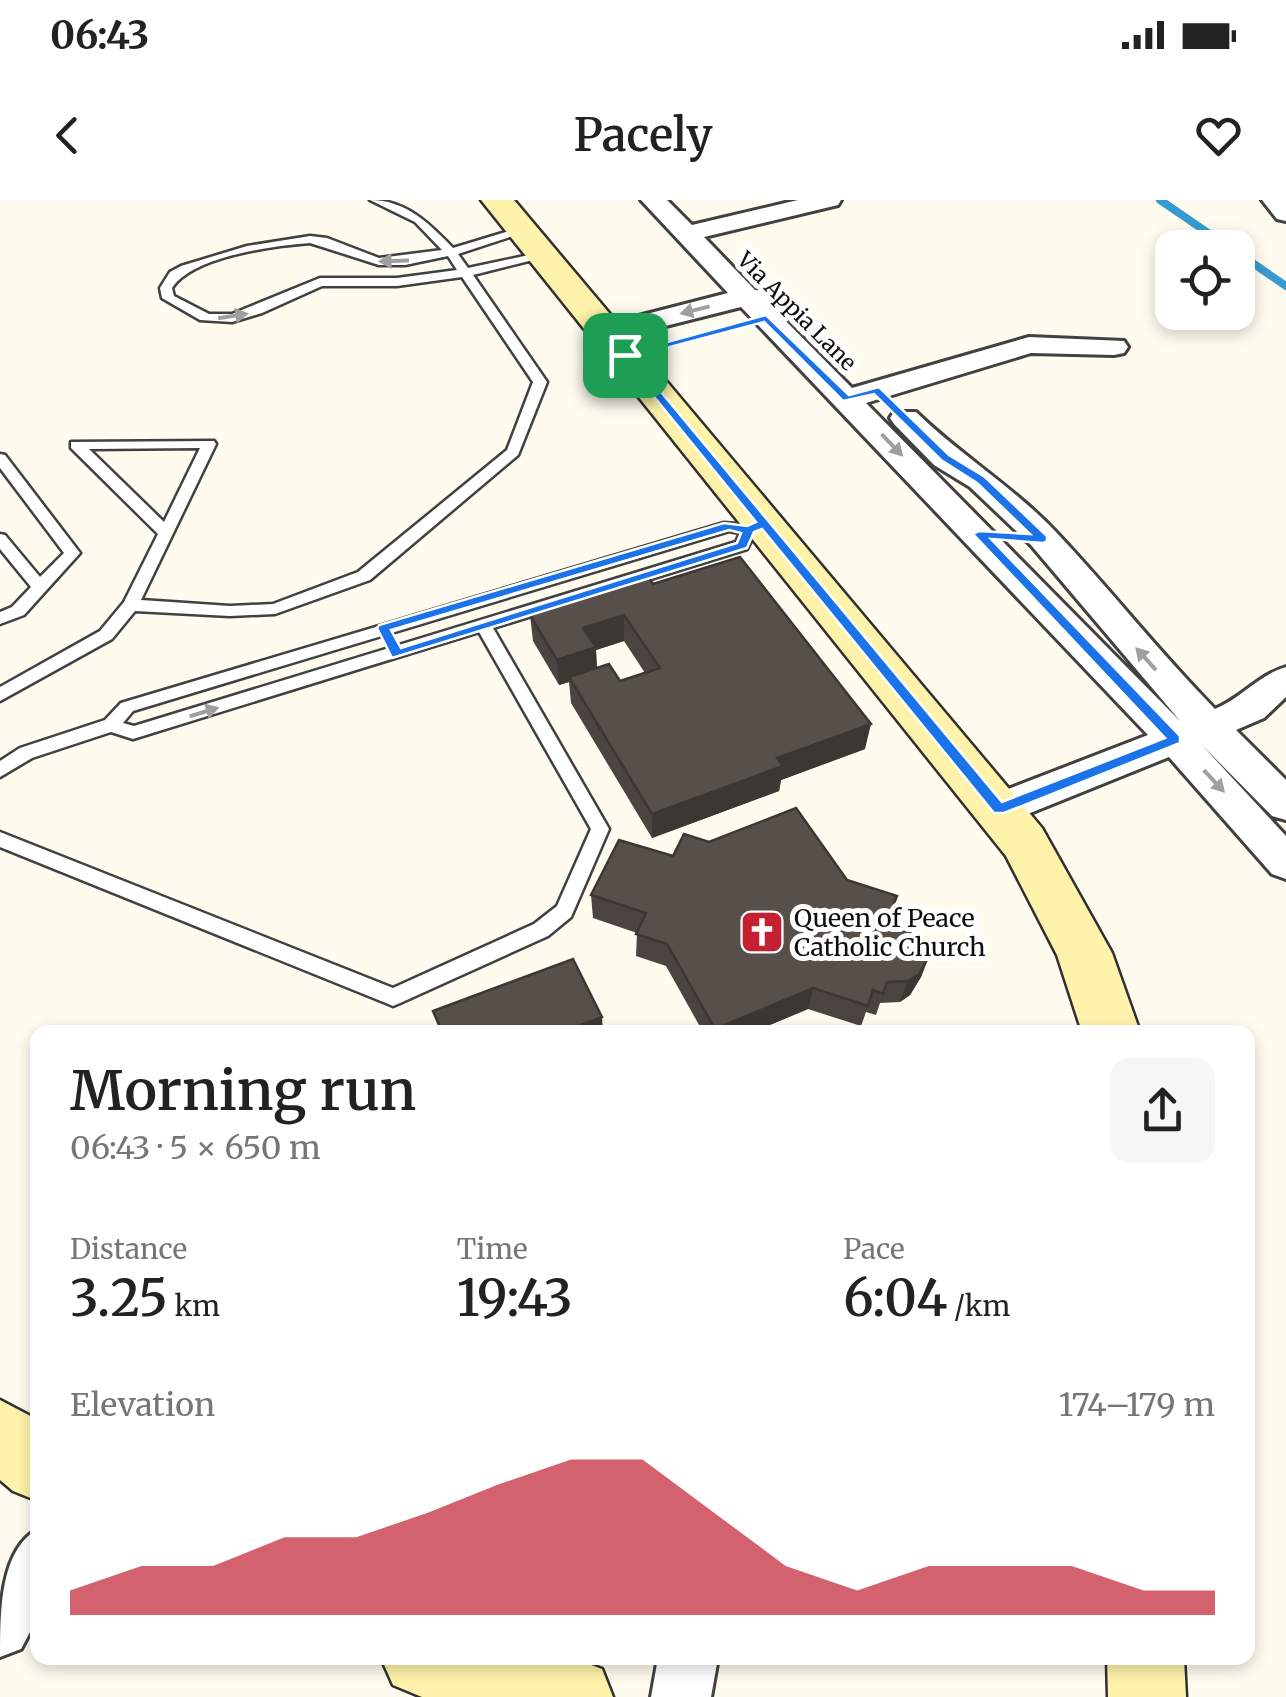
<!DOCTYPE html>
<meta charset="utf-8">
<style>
:root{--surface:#fff;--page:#f6f6f6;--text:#222;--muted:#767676;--accent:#c32131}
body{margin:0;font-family:Merriweather,serif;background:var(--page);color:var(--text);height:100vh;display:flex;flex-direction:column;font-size:38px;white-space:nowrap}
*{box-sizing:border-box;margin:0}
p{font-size:32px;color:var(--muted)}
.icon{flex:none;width:55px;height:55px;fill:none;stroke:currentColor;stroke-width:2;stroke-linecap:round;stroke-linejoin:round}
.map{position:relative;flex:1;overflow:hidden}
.details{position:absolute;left:30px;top:825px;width:1225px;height:640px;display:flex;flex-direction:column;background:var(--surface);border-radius:20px;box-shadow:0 5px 15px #0003}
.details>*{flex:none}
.controls{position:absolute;left:1155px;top:30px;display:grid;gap:20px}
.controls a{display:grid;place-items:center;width:100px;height:100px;border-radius:20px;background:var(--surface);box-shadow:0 5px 15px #0003;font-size:50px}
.pin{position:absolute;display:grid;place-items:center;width:85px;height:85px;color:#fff;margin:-42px;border-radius:20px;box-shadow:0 5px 15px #0006}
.round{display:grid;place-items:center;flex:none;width:105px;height:105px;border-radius:20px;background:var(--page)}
.head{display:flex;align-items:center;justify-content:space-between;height:170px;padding:0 40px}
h1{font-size:55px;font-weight:600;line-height:75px}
.figures{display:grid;grid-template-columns:repeat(3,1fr);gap:15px;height:170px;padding:10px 40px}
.figures div{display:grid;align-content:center}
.figures b{font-size:50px;font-weight:600}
.figures small{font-size:28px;font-weight:400}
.figures p{font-size:28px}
.chart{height:280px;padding:20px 40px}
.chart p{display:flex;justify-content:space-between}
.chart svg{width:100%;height:180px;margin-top:10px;fill:var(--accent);opacity:.7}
.status{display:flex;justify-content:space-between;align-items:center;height:70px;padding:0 50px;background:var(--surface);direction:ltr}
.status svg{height:28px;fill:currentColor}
header{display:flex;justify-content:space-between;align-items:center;height:130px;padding:0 40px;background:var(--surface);font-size:45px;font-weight:600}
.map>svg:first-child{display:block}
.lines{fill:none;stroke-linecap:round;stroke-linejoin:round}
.stream{stroke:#379bd1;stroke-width:8}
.lane-casing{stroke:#414141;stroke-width:5}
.street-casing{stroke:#414141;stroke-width:6}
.secondary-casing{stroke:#303030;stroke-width:5}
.lane{fill:#fff;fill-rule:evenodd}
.street{fill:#fff;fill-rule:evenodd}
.secondary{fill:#fff2aa;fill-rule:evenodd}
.wall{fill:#4b4440;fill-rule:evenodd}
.shaded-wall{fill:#3d3734}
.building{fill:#574f4a;stroke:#3d3734;stroke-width:2.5}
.oneway{fill:#9f9f9f}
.route{fill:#1a73e8;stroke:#fff;stroke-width:2.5;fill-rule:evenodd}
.labels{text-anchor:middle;stroke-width:10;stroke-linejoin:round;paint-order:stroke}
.far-street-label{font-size:22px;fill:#0e0e0e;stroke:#fff}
.poi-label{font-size:25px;fill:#0e0e0e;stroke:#fff;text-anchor:start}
</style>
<div class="status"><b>06:43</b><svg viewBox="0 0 49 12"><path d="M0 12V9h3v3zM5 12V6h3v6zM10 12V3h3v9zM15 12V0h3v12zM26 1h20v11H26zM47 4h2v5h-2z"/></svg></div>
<header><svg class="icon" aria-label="back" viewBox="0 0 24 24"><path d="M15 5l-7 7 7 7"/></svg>Pacely<svg class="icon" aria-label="heart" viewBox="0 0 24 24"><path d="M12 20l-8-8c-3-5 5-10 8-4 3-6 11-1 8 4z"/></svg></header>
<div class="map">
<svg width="1286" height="1497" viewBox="0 0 1286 1497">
<rect width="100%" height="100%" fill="#fffbef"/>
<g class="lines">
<g class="stream">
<polyline points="1160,0 1230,48"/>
<polyline points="1238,53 1286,86"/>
</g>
<defs>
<g id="lane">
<path d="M370,0C406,0 430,24 453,48L522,27L528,31L458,54L468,68L543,52L549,56L473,75L547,182L518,255L370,380L275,414L230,416L135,411L112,439L0,501V487L100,431L124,402L158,334L71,248V242L214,241L216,244L141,400L230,406L273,404L358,372L507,250L533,182L462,77L397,86H322L262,113L232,122L200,120L162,98L160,88L170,72L181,66L247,46L310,36L327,38L379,58L442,50L415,22ZM310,43L379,65H405L448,56L457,70L397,78H320L232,114H209L174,96L172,88C193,56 273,46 310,43ZM200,248L164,322L89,249Z"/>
<polygon points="0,254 5,255 80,353 24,415 0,424 0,412 12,407 31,387 0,349 0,334 5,335 40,377 64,353 0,268"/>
<path d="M764,319L772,324L755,333L747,349L493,428L609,629L571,717L548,736L400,803L393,806L386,803L0,647V632L393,788L534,724L557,706L591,629L479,432L133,539L111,532L32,558L0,577V561L20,548L105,520L121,503L724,323L748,325ZM729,331L740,333L736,342L134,526L123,523L133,511Z"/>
</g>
<g id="street">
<path d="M641,0H667L692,25L798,0H841L838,5L704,37L755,90L780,93L783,99L772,107L852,188L1029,137L1124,141L1128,147L1124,153L1114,155L1031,153L866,203L1181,522L1031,345L970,287L934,265L894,224L890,218L894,212H916C960,255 1012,286 1055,331C1110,389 1159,452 1215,509C1243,497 1257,476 1286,467V497L1264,518L1236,530L1286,580V620L1272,616L1201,544L1286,636V679L1272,674L1169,557L1013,620L999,624L985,620L979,609L985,598L1148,535L741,107L606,141L596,139L592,133L596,127L728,93Z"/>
<polygon points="1262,0 1286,0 1286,21 1277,19"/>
<path d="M38,1329V1417L21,1449L0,1457C0,1411 0,1350 38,1329Z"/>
<polygon points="658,1458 718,1458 711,1497 651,1497"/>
</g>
<g id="secondary">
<polygon points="481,0 514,0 1042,628 1112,753 1140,832 1082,832 1057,755 1006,656"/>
<polygon points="0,1200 38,1220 38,1301 13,1291 0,1280"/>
<polygon points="381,1458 573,1458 602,1469 613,1497 422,1497 393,1485"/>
<polygon points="1107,1458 1184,1458 1186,1497 1108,1497"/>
</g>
</defs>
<use href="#lane" class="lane-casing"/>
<use href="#street" class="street-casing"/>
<use href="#secondary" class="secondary-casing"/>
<use href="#lane" class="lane"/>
<use href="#street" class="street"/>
<use href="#secondary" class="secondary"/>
</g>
<g class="wall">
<path d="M653,384L865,549L781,580L779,591L652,638L571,503L569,482L559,485L533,441L530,415ZM624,441L645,473L620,481L597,468L596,450Z"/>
<polygon points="709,642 847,680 893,708 898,722 929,756 921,777 910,795 900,802 880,803 876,815 866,812 861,826 808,809 753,832 703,832 666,766 636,756 637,733 593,718 591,695 673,656"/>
</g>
<g class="shaded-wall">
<polygon points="624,415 624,441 596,450 597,473 569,477 569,482 559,485 557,460 583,428"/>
<polygon points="871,524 865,549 781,580 779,591 652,638 652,614 777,558"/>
<polygon points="929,756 921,777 910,795 900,802 908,781"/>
<polygon points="813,788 808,809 753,832 714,832 715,829"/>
<polygon points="602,817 603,832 562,832"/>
</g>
<g class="building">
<polygon points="740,357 871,524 777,558 783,566 652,614 569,477 609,464 620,481 660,468 624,415 583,428 596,447 557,460 530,415 649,378 653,384"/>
<polygon points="796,608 847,680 897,696 892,708 902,711 898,722 915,728 929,756 919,774 908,781 887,782 883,794 873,790 868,806 813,788 715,829 667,744 636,734 646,713 591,695 619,640 673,656 684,634 709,642"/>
<polygon points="573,759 602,817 562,832 442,832 433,811"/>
</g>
<defs><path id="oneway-solid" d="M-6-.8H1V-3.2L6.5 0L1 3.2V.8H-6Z" transform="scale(2.5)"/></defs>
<g class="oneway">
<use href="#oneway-solid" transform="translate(394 61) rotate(178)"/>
<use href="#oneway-solid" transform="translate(695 110) rotate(166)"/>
<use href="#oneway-solid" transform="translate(233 116) rotate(-9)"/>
<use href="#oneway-solid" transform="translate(892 245) rotate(46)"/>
<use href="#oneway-solid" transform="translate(1146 459) rotate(-132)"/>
<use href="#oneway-solid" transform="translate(204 512) rotate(-17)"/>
<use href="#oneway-solid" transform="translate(1214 581) rotate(47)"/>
</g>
<path class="route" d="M766,115L849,195L879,187L949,255L985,277L1047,336V341L1043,343L991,339L1180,536V543L1004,613H994L762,329L754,332L747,348L392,458L377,428L379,425L724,323L747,326L756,322L620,155ZM764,122L843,201L874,194L941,260L977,283L1030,334L979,331L973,334L1165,538L1002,602L632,157ZM729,330L741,333L737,343L401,448L391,430Z"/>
<defs>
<symbol id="church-square" viewBox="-11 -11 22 22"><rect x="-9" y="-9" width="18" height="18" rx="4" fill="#c32131" stroke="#fff"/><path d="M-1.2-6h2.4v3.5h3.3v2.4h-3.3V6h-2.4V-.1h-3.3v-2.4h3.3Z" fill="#fff"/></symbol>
</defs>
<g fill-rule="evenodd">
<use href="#church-square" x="737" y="707" width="50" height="50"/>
</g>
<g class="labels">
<g class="far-street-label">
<text transform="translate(797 111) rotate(45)" y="8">Via Appia Lane</text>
</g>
<g class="poi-label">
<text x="794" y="727">Queen of Peace<tspan x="794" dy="29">Catholic Church</tspan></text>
</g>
</g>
</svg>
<div class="controls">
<a><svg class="icon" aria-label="locate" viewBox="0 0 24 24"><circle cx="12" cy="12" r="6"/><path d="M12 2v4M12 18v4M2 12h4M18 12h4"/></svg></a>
</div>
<div class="pin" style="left:625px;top:155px;background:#1e9e55"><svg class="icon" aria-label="arrive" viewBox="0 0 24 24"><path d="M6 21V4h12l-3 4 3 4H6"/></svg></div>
<section class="details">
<div class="head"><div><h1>Morning run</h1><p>06:43 · 5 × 650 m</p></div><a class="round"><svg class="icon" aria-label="share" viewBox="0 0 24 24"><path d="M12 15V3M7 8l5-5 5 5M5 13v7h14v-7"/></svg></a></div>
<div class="figures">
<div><p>Distance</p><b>3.25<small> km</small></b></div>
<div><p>Time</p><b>19:43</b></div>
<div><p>Pace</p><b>6:04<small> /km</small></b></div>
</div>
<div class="chart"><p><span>Elevation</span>174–179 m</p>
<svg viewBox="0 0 160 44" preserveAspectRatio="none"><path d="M0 44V38L10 32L20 32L30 25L40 25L50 19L60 12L70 6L80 6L90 19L100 32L110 38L120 32L130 32L140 32L150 38L160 38V44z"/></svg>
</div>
</section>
</div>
